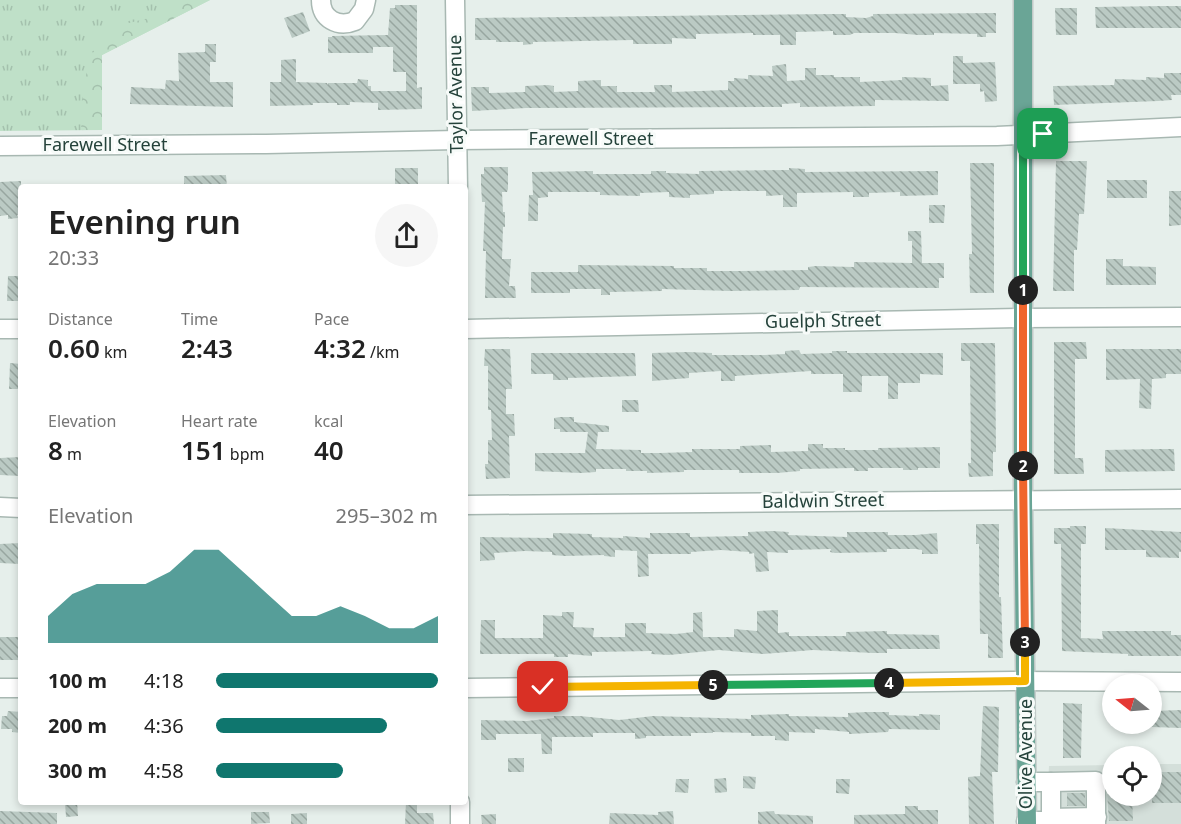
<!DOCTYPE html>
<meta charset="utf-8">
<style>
:root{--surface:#fff;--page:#f6f6f6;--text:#222;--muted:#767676;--accent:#0f766e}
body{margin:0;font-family:"Noto Sans",sans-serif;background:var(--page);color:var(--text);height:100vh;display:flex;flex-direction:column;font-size:22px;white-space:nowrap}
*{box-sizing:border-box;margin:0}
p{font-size:20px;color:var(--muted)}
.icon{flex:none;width:33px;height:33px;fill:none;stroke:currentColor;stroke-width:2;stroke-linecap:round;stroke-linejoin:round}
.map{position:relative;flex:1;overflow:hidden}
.sheet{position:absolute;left:18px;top:184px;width:450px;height:621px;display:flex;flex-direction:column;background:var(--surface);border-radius:6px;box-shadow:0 3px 9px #0003}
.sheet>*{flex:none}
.needle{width:39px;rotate:287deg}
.buttons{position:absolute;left:1102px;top:674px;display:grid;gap:12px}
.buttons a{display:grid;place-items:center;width:60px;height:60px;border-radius:50%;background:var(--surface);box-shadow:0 3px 9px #0003;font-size:30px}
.pin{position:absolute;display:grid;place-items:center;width:51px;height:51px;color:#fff;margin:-26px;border-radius:12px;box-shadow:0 3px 9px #0006}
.km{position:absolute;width:30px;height:30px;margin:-15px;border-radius:50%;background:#222;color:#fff;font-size:16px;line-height:30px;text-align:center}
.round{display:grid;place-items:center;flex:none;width:63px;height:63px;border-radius:32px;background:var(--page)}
.summary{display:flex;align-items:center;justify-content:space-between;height:102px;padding:0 30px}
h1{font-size:33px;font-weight:600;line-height:45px}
.stats{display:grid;grid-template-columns:repeat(3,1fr);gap:9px;height:102px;padding:6px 30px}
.stats div{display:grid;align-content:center}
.stats b{font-size:26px;font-weight:600}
.stats small{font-size:16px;font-weight:400}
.stats p{font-size:16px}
.chart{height:168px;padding:12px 30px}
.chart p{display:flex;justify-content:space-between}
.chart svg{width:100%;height:108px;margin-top:6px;fill:var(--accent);opacity:.7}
ul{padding:0 30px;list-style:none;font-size:20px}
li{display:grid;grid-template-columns:96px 72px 1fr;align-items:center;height:45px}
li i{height:15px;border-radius:8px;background:var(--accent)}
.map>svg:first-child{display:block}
.built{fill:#d4dfda}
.grass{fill:url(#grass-tufts)}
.forest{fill:url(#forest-crowns)}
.building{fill:url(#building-back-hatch)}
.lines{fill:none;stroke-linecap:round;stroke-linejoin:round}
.minor-casing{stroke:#a8b8b2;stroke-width:21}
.major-casing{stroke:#c2cac8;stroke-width:21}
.minor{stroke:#fff;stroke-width:18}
.major{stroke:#6aa596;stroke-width:18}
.split-1-casing{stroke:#fff;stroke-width:12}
.split-2-casing{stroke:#fff;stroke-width:12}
.split-3-casing{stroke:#fff;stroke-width:12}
.split-4-casing{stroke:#fff;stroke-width:12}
.split-5-casing{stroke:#fff;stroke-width:12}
.split-6-casing{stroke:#fff;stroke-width:12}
.split-1{stroke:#22a559;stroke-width:8}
.split-2{stroke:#f0652b;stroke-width:8}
.split-3{stroke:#f0652b;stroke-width:8}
.split-4{stroke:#f5b400;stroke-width:8}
.split-5{stroke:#22a559;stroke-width:8}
.split-6{stroke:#f5b400;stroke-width:8}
.labels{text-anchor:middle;stroke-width:6;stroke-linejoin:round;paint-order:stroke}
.street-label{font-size:18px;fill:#24423a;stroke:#f7fbf9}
</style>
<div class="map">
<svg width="1181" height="824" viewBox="0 0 1181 824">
<defs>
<pattern id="grass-tufts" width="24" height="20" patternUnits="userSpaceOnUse" patternTransform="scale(1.5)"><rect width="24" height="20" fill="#bfe0c8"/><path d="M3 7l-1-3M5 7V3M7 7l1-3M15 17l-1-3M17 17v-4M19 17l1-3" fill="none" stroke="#a4c1ad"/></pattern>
<pattern id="forest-crowns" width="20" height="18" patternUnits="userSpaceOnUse" patternTransform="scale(1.5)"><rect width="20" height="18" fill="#bfe0c8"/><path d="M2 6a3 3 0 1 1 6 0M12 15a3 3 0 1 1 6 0" fill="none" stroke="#a4c1ad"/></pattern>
<pattern id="building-back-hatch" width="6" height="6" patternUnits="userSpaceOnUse" patternTransform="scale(1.5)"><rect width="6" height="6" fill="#bbcac4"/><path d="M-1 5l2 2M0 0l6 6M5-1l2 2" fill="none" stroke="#98a6a0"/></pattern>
</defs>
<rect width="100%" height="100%" fill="#e6efeb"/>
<polygon class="built" points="1152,764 1181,764 1181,824 1046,824 1049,766 1113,765 1113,795 1152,795"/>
<polygon class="grass" points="0,0 210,0 102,55 102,130 0,131"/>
<polygon class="forest" points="184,0 210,0 102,55 102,130 81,130 83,95 89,57 107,37 129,23 157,16"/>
<g class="building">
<polygon points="395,5 417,5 417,88 422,87 422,109 378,110 378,103 350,102 350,105 337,105 337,103 313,103 313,105 270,106 270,82 281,82 281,60 296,59 296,82 327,83 328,85 328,83 357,83 358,79 368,80 368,86 371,86 371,91 406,91 406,72 393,72 393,47 373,47 373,53 328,53 328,37 332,37 332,36 388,35 390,8 395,8"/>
<polygon points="1163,6 1181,6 1181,28 1096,28 1095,7"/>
<polygon points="1055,8 1077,8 1077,35 1056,35"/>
<polygon points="303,12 310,31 292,38 284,18"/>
<polygon points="996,13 996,33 986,33 986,37 977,37 977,34 934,33 934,35 918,35 895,33 854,33 850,35 833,35 833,31 796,32 796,45 780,45 780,35 753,35 753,33 696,34 696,39 672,38 672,44 633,44 633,40 533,42 533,44 523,45 523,42 496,42 496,40 475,40 475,18 832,14 846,14 846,17 866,18 873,16 873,14"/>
<polygon points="205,44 216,44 216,62 210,62 210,82 233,82 233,107 130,104 131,87 165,89 166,80 179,81 178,53 205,52"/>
<polygon points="953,56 963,56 963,63 995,62 997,101 985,102 984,91 980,92 980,84 953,84"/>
<polygon points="786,64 787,81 805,80 805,68 816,68 816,75 834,75 834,77 860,77 860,82 902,80 902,77 931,78 931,86 948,85 949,101 875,100 875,106 800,107 800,103 782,104 782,107 526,108 472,111 471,87 489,87 489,93 525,92 525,86 548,85 554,86 554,92 578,91 578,81 601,80 601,86 617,86 617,92 655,92 654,85 672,85 672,92 728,90 728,81 734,81 734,78 748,79 748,75 773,76 772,66"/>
<polygon points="1164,73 1181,73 1181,95 1171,95 1172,100 1158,101 1054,105 1053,86 1114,85 1115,79 1146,80 1146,77 1164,78"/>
<polygon points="1056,161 1087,161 1084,214 1079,214 1077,250 1074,250 1074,291 1053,291"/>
<polygon points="970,163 994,163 994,293 970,293 969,254 972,254"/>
<polygon points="484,167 508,167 508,189 507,192 502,192 503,212 505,212 505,227 503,227 502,259 511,259 509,286 515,286 516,298 485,298 486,251 483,251 485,202 482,202 481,184 481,174 484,174"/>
<rect x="395" y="168" width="23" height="17"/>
<polygon points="789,168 805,169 805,172 938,171 938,195 900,196 900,192 869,193 869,197 853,197 853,192 797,193 797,207 783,207 783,195 766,196 766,191 714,191 714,194 690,195 690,198 669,197 669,192 640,193 640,196 600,195 600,192 548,192 548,197 538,198 538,221 528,221 529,195 533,195 532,172 593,171 593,174 651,174 651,171 666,171 666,173 699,174 699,171 789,170"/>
<polygon points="226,175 227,188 184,188 184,176"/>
<rect x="1107" y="180" width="40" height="18"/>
<polygon points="21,181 21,214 17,215 18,218 8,219 8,215 0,216 0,182"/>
<polygon points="1169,191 1181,191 1181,225 1169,226"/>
<polygon points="929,205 945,205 944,223 929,223"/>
<polygon points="908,231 921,231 922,263 944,263 944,278 939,278 939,288 800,287 799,290 730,291 662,289 662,291 610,292 610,295 601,295 601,289 570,289 570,293 531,293 531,272 578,272 578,265 674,266 674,268 707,268 707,271 739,271 808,270 808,267 816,266 854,267 854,262 912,263 912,241 908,241"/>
<polygon points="1106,259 1123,259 1123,266 1156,267 1156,285 1106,285"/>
<polygon points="8,276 21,276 21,301 7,301"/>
<polygon points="1054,342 1086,342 1087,359 1075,359 1075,458 1083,458 1084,474 1054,474"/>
<polygon points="961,343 995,343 996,452 993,452 993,476 969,477 968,463 971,463 970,361 961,361"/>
<polygon points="485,349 510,349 512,389 506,389 506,414 514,414 515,436 509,436 510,478 486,479 485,464 488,464 488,440 492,440 491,410 488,410 488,366 484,366"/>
<polygon points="1106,349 1181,349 1181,374 1166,374 1166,378 1152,379 1151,409 1139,408 1140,379 1106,380"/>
<polygon points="799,350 801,354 832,353 832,351 847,351 847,353 943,353 943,375 920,374 920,383 898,383 898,399 888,399 888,376 862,376 862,392 843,392 843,374 811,374 811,371 735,376 735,381 721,381 721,371 689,373 689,378 652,381 652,353 688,352 712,353 712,355 765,355 785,354 785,351"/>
<polygon points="531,353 635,353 636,376 568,378 568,380 553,380 553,374 531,374"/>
<polygon points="10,363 21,364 21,389 9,389"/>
<polygon points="622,400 638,400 639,412 622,412"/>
<polygon points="560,417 574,417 574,422 609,426 609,432 598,432 596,449 641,450 641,453 660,453 692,452 692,449 740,449 740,446 771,445 771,452 808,451 808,444 823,444 823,448 845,448 845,450 878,450 878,448 940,447 940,468 918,468 918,470 903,470 903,468 868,468 868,471 854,471 854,468 800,469 800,471 777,473 739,473 739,470 684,470 684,472 647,473 647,471 626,471 626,469 596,469 596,472 581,473 535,471 535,453 585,453 588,432 560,432 560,429 554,429 554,418"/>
<polygon points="1159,449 1174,449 1175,471 1105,472 1105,450"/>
<polygon points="21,457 21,476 0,475 0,458"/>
<polygon points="976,524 999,524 999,597 1001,597 1003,658 988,658 988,634 980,634 979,544 976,544"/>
<polygon points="1070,526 1086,526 1086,544 1081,544 1081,638 1103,639 1102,631 1171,631 1171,635 1181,635 1181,656 1128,656 1128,654 1062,651 1061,544 1054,544 1054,528 1070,528"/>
<polygon points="1105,528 1181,532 1181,552 1179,552 1179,558 1146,557 1146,550 1105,550"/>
<polygon points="772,531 789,532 788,535 847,537 847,532 888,532 888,535 916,535 937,533 938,554 922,554 922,550 916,549 887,549 887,552 835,553 830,552 831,549 788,550 788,553 767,552 769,571 756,572 754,553 749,554 749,552 721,550 691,552 691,554 648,554 649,576 638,577 637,551 615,550 615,557 604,556 604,555 565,556 552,555 552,552 525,551 494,553 495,560 480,561 480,537 553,538 553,533 592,534 592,537 623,538 623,536 650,538 650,533 690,533 690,537 748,536 748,532"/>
<polygon points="21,543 21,564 0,563 0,544"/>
<polygon points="778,610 778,633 789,632 789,636 846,636 846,632 887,631 887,634 939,635 940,649 887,649 887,653 873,653 813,650 763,654 719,650 669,655 651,654 652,651 592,652 592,656 568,654 568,657 554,657 554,654 480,654 481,620 495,620 495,638 543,638 543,615 562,616 562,612 574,612 573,627 594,628 593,637 625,637 625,623 646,623 646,633 676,634 693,632 693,613 702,612 703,637 734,637 734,629 757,631 757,611"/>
<polygon points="0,637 19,637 20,660 0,660"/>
<polygon points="1063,703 1082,704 1081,758 1063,758"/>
<polygon points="983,706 999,707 998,772 992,772 994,824 969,824 968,777 980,776"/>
<polygon points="1181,710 1181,728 1152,727 1152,711"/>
<polygon points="8,711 21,712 21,733 12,732 12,729 1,729 2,716 7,716"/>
<polygon points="867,712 889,712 889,715 919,716 919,714 940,715 940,730 889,729 888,732 849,734 849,732 815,729 815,733 789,732 789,741 775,740 775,736 751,736 751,733 713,732 713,733 691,733 691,736 646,736 646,738 635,739 635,733 593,733 593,737 552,737 552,754 542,754 541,734 496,734 496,740 481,740 481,720 527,721 554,718 554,716 580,716 619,720 653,716 751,719 751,715 789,714 789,716 848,717 848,713"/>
<rect x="508" y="758" width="16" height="14"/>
<rect x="1152" y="772" width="29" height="31"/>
<polygon points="743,776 756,777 755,789 743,788"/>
<polygon points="726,778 727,792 715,793 714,779"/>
<polygon points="676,779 689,779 688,793 675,792"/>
<polygon points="836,779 850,779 849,794 836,793"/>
<rect x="1067" y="793" width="18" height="13"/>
<polygon points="1107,794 1132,795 1133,821 1109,821"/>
<polygon points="65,802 77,802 78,816 66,817"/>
<polygon points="406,802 417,802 417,813 433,813 434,824 405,824"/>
<polygon points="905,806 918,806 918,810 938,810 938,824 854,824 854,815 905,814"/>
<polygon points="0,811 57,813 57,824 0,824"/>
<polygon points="673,811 674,824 609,824 610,813 658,815 658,812"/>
<polygon points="774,811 775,814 813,816 813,824 758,824 758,812"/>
<polygon points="251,812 269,812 270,823 251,824"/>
<polygon points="307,813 307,824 291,824 291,814"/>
<polygon points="496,814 496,824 482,824 481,815"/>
</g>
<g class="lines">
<defs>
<g id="minor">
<path d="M321,0C321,19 338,28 355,21L364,9L366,0"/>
<polyline points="455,0 458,188"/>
<polyline points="0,146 266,144 457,140 997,136 1181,127"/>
<polyline points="0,329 21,329"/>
<polyline points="465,329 1023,318 1181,317"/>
<polyline points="465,505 1181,499"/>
<polyline points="0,507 21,508"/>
<polyline points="0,688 21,688"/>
<polyline points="465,688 1013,681 1181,682"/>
<polyline points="1026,782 1051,782 1051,821 1026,821"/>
<polyline points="1051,782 1096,781 1096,824"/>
<polyline points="1051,818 1097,817"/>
<polyline points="460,824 460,802"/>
</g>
<polyline id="major" points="1023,0 1023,500 1027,824"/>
</defs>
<use href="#minor" class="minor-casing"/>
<use href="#major" class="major-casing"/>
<use href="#minor" class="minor"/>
<use href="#major" class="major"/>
</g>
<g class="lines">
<defs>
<polyline id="split-1" points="1023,290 1023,135 1043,134"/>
<polyline id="split-2" points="1023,466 1023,290"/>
<polyline id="split-3" points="1023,466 1025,642"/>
<polyline id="split-4" points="889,683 1025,681 1025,642"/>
<polyline id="split-5" points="713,685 889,683"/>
<polyline id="split-6" points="543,687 713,685"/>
</defs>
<use href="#split-1" class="split-1-casing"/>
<use href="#split-2" class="split-2-casing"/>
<use href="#split-3" class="split-3-casing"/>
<use href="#split-4" class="split-4-casing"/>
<use href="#split-5" class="split-5-casing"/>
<use href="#split-6" class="split-6-casing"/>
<use href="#split-1" class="split-1"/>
<use href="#split-2" class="split-2"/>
<use href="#split-3" class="split-3"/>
<use href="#split-4" class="split-4"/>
<use href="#split-5" class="split-5"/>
<use href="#split-6" class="split-6"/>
</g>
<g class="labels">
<g class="street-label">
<text transform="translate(456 94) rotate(-91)" y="6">Taylor Avenue</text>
<text x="591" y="145">Farewell Street</text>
<text x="105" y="151">Farewell Street</text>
<text transform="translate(823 321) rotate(-1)" y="6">Guelph Street</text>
<text transform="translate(823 501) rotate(-1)" y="6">Baldwin Street</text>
<text transform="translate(1026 754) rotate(-90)" y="6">Olive Avenue</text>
</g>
</g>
</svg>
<div class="buttons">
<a><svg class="needle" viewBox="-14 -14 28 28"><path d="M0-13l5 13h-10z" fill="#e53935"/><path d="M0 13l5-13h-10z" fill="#767676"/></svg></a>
<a><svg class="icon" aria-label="locate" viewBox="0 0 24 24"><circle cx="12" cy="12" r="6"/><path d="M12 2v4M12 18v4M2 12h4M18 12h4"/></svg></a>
</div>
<div class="pin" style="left:1043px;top:134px;background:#1e9e55"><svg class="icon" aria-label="arrive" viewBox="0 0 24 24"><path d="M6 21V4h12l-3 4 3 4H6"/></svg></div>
<div class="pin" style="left:543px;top:687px;background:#d93025"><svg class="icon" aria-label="check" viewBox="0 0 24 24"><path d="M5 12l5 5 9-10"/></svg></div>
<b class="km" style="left:1023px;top:290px">1</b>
<b class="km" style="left:1023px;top:466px">2</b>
<b class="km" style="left:1025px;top:642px">3</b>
<b class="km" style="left:889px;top:683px">4</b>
<b class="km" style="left:713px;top:685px">5</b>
<section class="sheet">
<div class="summary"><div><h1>Evening run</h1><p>20:33</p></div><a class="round"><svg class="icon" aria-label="share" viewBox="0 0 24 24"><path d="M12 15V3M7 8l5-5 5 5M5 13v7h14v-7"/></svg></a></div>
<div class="stats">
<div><p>Distance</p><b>0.60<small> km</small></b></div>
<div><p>Time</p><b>2:43</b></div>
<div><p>Pace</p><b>4:32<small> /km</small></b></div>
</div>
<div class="stats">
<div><p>Elevation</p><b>8<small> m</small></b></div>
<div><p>Heart rate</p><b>151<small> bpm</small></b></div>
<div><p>kcal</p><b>40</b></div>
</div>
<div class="chart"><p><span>Elevation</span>295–302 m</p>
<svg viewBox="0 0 160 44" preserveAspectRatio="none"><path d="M0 44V33L10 24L20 20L30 20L40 20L50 15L60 6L70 6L80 15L90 24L100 33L110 33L120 29L130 33L140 38L150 38L160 33V44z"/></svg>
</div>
<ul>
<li><b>100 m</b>4:18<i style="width:100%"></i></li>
<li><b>200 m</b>4:36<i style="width:77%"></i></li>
<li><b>300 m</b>4:58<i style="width:57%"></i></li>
</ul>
</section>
</div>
